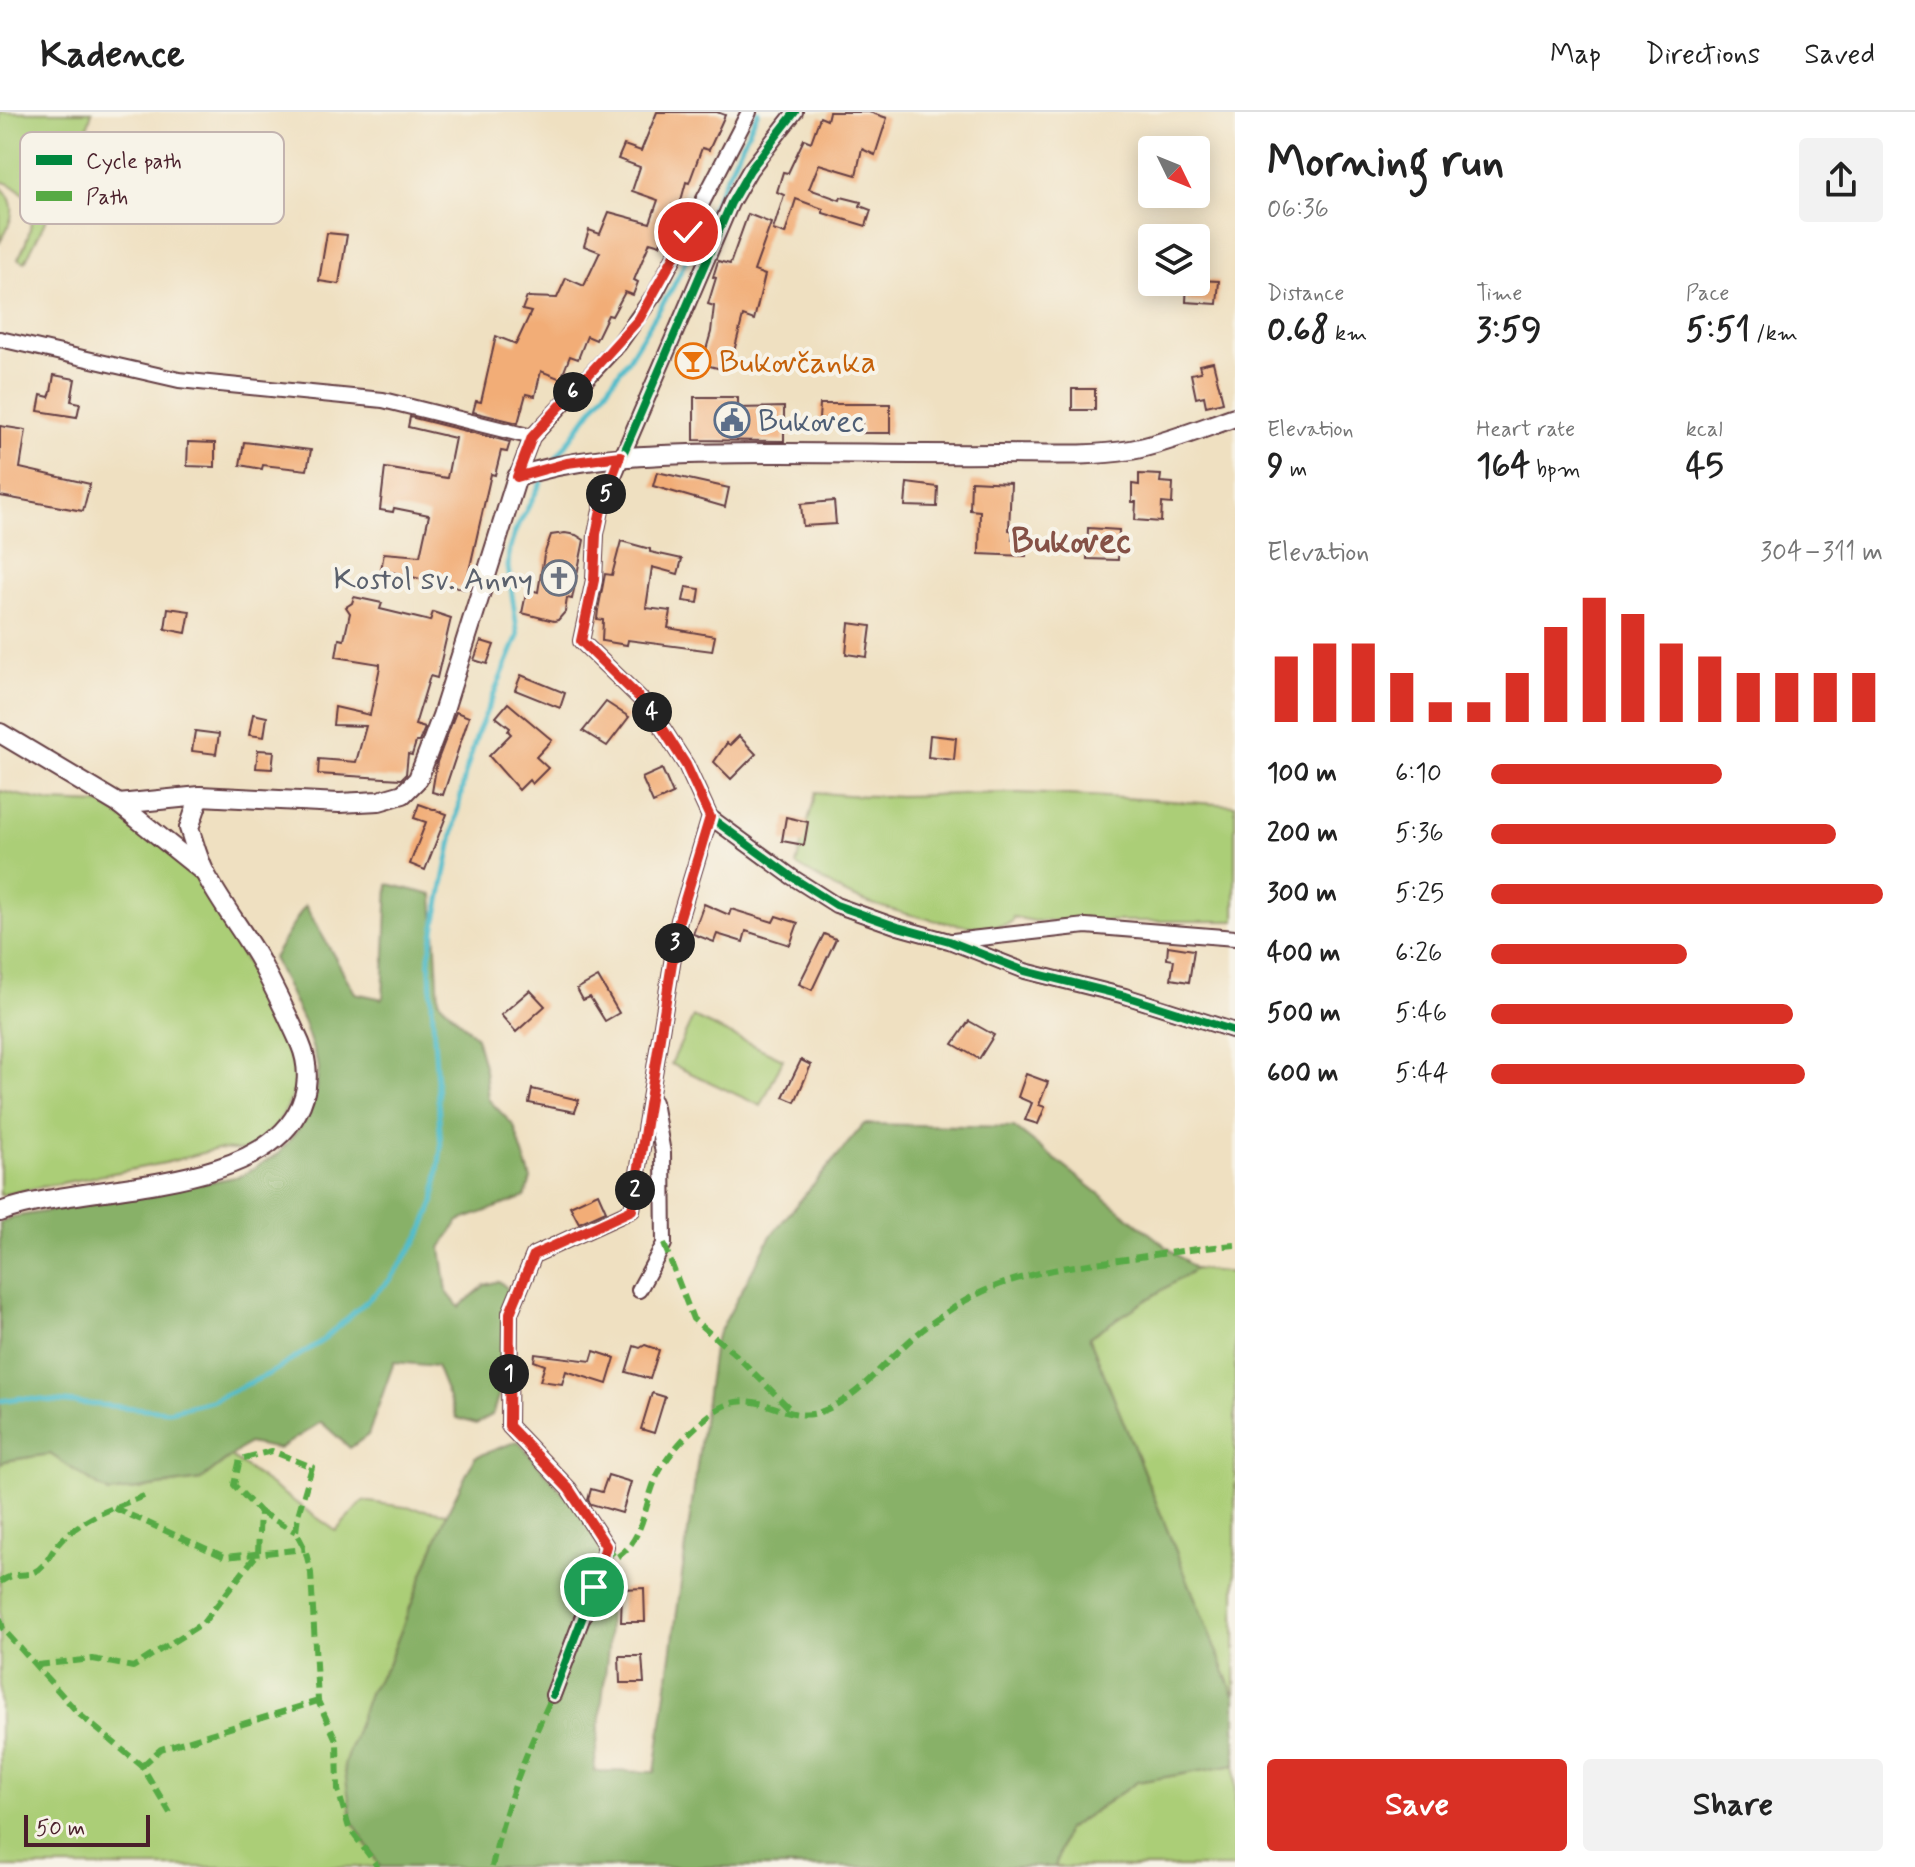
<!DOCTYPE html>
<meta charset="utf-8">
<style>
:root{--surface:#fff;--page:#f2f2f2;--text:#222;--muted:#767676;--line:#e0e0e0;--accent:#d93025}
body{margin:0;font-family:Mynerve,sans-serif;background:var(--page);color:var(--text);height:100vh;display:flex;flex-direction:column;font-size:30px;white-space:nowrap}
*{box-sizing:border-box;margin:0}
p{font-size:26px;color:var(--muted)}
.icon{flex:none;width:44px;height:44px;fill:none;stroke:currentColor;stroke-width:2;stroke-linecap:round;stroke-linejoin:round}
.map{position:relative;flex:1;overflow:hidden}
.details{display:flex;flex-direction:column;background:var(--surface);width:680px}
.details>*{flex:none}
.needle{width:52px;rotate:133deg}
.fabs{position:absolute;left:1138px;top:24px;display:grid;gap:16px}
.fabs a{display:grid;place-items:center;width:72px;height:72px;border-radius:8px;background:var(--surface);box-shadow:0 4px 20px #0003;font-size:40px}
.scale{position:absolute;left:24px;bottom:20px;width:126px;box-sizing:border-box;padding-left:8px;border:4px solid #4a1f2b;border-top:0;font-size:22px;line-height:28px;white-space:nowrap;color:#4a1f2b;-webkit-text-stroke:6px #f7f3e8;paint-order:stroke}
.pin{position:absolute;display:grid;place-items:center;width:68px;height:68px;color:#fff;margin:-34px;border:4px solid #fff;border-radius:50%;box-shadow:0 2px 8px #0007}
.km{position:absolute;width:40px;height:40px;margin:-20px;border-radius:50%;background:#222;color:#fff;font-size:22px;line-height:40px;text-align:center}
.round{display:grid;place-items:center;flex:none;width:84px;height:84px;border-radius:8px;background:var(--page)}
.overview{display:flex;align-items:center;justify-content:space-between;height:136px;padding:0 32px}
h1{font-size:44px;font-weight:800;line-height:60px}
.figures{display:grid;grid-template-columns:repeat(3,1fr);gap:12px;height:136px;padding:8px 32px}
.figures div{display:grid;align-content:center}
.figures b{font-size:34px;font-weight:800}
.figures small{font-size:22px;font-weight:400}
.figures p{font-size:22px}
.chart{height:224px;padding:16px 32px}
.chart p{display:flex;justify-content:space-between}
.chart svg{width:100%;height:144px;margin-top:8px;stroke:var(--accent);stroke-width:6}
.cta{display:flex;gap:16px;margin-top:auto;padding:16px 32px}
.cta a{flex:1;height:92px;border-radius:8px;background:var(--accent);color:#fff;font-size:32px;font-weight:800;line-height:92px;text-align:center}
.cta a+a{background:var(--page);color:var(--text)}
ul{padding:0 32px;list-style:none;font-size:26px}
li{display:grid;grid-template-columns:128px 96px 1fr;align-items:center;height:60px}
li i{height:20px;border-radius:10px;background:var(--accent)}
header{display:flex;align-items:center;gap:48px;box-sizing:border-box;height:112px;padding:0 40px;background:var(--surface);border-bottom:2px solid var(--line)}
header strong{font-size:38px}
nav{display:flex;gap:44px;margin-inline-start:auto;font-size:28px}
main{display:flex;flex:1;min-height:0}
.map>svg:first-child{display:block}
.green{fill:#abce77;stroke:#7a7651;stroke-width:2}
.forest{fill:#88b168;stroke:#69684a;stroke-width:2}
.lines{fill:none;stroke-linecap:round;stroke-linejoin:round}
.stream{stroke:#50bcca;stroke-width:5}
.building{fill:#f2ad77}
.street-casing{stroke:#633c42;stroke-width:18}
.secondary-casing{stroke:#633c42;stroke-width:22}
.street{stroke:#fff;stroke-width:14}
.secondary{stroke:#fff;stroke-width:18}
.quiet{stroke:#57aa44;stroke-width:6;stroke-dasharray:12 6;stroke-linecap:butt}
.cycleway-casing{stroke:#f7f3e8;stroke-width:13}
.cycleway{stroke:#00873e;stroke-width:8}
.route-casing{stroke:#fff;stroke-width:16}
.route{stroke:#d93025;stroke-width:10}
.labels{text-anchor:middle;stroke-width:8;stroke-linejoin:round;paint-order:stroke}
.food-label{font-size:32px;fill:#c56008;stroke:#f7f3e8;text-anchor:start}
.service-label{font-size:32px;fill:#4e5e75;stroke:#f7f3e8;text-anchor:start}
.worship-label{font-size:32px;fill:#5b616d;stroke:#f7f3e8;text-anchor:end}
.quarter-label{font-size:36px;font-weight:bold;fill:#855146;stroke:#f7f3e8}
.key{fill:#f7f3e8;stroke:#c3b3af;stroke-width:2}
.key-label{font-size:22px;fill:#4a1f2b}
</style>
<header>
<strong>Kadence</strong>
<nav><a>Map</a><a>Directions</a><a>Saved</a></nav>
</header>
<main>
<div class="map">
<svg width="1235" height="1755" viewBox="0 0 1235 1755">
<rect width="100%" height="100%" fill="#f7f3e8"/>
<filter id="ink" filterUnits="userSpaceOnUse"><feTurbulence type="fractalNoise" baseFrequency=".0125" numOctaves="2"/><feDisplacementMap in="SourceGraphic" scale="16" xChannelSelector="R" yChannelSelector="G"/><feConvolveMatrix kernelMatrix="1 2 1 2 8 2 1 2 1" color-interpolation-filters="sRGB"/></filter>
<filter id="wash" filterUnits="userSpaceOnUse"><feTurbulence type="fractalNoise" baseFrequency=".006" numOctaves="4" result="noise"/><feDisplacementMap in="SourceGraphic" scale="32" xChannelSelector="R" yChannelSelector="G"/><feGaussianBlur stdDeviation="1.8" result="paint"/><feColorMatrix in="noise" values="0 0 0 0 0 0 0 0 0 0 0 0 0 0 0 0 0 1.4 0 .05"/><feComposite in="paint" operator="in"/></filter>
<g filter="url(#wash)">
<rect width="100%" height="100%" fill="#efe0c1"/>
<g class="green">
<path d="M0,0H92L81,38L25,150L18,147C34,118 43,80 0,69Z"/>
<path d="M0,74C20,92 12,110 0,130Z"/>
<polygon points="0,679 51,690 101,692 176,741 197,764 284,917 297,970 287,996 273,1018 249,1039 217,1037 165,1051 0,1083"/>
<path d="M816,680C883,689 952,680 1019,681C1091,683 1163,689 1235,693V809H1034L1013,805L1012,810C982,826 875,796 844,781C828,772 812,762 796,753Z"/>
<polygon points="693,905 783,947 761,994 671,952"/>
<polygon points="1195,1157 1235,1161 1235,1585 1089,1225"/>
<polygon points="50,1342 109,1381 201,1368 231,1345 336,1419 363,1389 447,1401 388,1552 369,1581 352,1708 380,1755 0,1755 0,1353 5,1349"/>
<polygon points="1235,1653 1235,1755 1055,1755 1066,1718 1137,1670"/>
</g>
<g class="forest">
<polygon points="388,772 433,783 439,889 476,925 485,958 488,987 514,1014 531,1067 525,1085 459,1109 441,1136 447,1180 459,1195 485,1173 499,1169 508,1177 502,1273 492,1303 476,1312 457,1306 436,1254 394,1250 368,1323 350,1336 321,1310 279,1337 248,1331 201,1368 109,1381 50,1342 5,1349 0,1353 0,1111 13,1105 123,1087 240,1064 279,1041 306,1008 315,983 319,956 304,911 273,846 305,793 355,881 383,887"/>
<polygon points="864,1012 1014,1015 1195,1157 1089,1225 1235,1585 1235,1653 1137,1670 1066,1718 1055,1755 380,1755 352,1708 344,1653 369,1581 388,1552 447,1401 475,1345 518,1329 592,1414 610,1447 608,1537 594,1659 655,1660 714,1230 772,1122"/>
</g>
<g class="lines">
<g class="stream">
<polyline points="555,348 628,248 673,175 758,0"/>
<polyline points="0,1289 20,1286 169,1299 211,1289 271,1261 322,1229 390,1168 421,1122 434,1090 441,1036 429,844 465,662 478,620 518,524 508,455 509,440 514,422 545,363"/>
</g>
</g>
<g id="blocks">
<g class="building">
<polygon points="657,0 717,0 725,3 709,38 702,36 689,71 686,70 679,96 672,93 660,133 650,130 634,168 638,170 633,183 625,180 612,204 608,203 596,228 587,224 578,247 570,244 561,267 541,259 535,284 526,282 518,311 473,300 476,289 481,290 496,224 516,232 531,200 522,198 527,185 557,186 566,166 584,174 600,140 584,134 589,118 600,122 609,100 650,111 658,88 632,79 640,55 618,47 624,33 641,39"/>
<polygon points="829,0 869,0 887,6 875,43 862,37 856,63 819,52 809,77 840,88 841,85 861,90 860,94 871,98 866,114 823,101 823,97 796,87 785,122 773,118 784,83 777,80 783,60 788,61 804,27 811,30 820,5 827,8"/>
<polygon points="748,102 771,111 754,159 765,163 754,208 743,204 729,259 702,252 711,220 714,194 708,192 716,166 713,165 718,149 730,152"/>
<polygon points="327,121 347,123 339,172 319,169"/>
<polygon points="1196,168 1219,169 1217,192 1186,190 1187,170 1196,170"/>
<polygon points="1213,250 1223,290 1206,294 1204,284 1196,286 1191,262 1201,260 1199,253"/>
<polygon points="54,263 75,267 71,289 80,291 77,305 38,299 41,283 49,285 51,280"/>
<rect x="1072" y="277" width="23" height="21"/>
<polygon points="694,285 738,285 738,296 784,295 784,329 694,328"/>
<polygon points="820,292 890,292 890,321 862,321 862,309 819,307"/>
<polygon points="410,305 510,330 507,340 501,339 495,363 491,362 465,477 381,458 384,441 420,444 429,403 394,396 393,400 380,398 385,356 447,366 455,326 408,315"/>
<polygon points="0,314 26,318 20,356 90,372 83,399 0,384"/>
<polygon points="188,330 215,331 215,355 187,354"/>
<polygon points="244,330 311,338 307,358 263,353 262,357 240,353"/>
<polygon points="657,360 729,376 725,395 653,374"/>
<polygon points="1139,362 1161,363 1160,370 1173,371 1172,392 1162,391 1161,410 1135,408 1136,390 1132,390 1132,372 1139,373"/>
<polygon points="971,369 1011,371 1009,418 1013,419 1012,427 1026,427 1026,444 979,442 980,399 970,398"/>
<polygon points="907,371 938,375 937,395 905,394"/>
<polygon points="834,389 836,412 803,414 801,392"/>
<polygon points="1088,416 1119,418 1118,448 1087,447"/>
<polygon points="565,421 576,423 584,428 572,487 567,486 565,500 558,508 554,509 522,501 527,477 538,480 544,443 551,423"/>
<polygon points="621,429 650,437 650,440 682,447 678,462 652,455 646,496 671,499 668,516 715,524 712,539 628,528 627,533 602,529 603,508 597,507 598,498 605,462 612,463"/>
<polygon points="686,475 700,477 698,491 683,489"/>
<polygon points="354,485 382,491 380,497 430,509 433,500 451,506 437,566 430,564 415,613 425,616 419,630 416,630 412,643 408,642 406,662 401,667 318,662 319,647 356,650 366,614 333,613 335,595 370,603 380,555 380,552 336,545 339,527 344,528 350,501 346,495 352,491"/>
<polygon points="168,496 190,499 186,521 165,517"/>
<polygon points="849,511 871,514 867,545 846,542"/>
<polygon points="481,529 494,533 487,552 474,548"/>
<polygon points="521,563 565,581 560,596 515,578"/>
<polygon points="606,590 629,605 607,634 583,619"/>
<polygon points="508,591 552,628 536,645 548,656 532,672 529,668 519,678 489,644 511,622 508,619 510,616 496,605"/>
<polygon points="456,600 469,605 443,683 432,680 437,650"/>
<polygon points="253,602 267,605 264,625 249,623"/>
<polygon points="195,619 219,622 216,642 192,639"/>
<polygon points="930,623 956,626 954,648 928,645"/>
<polygon points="739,624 756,642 731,667 714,650 727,631 730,633"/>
<polygon points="258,638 274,639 272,657 256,656"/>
<polygon points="662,657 673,682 653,691 642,666"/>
<polygon points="419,692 447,702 425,758 410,752 426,710 414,706"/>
<polygon points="786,705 808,710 804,733 782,729"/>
<polygon points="704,792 729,803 731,797 773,810 776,804 798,811 790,833 746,819 743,830 717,822 714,830 693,822"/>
<polygon points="824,822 836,827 812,878 799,872"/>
<polygon points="1168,834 1194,838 1189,870 1171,867 1174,848 1167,847"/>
<polygon points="598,865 619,901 605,909 590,885 583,888 577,877"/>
<polygon points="530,878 545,894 516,920 501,903"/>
<polygon points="969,909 994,923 979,947 953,932"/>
<polygon points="801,948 811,953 795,990 783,985"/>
<polygon points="1026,962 1048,970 1039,993 1045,995 1038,1012 1025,1008 1032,991 1018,985"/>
<polygon points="532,977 579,988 575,1000 529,991"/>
<polygon points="598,1081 606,1099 579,1111 570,1094"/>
<polygon points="645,1233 659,1238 650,1267 626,1260 634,1234 640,1236"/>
<polygon points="594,1239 615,1246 607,1272 566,1259 562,1272 540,1269 545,1253 534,1249 535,1242 591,1249"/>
<polygon points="652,1281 665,1285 654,1321 641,1317"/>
<polygon points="608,1363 631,1370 622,1401 591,1392 588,1388 591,1377 602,1380"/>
<polygon points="644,1476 645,1510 621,1510 622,1477"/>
<polygon points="619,1544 642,1544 644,1571 620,1571"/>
</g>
</g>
</g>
<g filter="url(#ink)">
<use href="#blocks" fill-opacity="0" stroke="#633c42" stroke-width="2"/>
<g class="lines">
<defs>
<g id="street">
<polyline points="795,0 750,58 731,91 603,389 596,422 594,468 581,529 649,595 686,653 710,705 792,765 836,793 898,815 949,829 1025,859 1125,884 1235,919"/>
<polyline points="0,227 179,268 383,288 532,325"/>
<polyline points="517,365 532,325 619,232 656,180 749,0"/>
<polyline points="953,829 1086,814 1235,826"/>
<polyline points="639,1178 664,1132 663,1041 654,990"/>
<polyline points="553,1583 594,1475 606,1434 569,1377 509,1314 510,1201 534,1143 632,1098 679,808 710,705"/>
</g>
<g id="secondary">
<polyline points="0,621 119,692 205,761"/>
<path d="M119,692L200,684L339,691L379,689L403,682L418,667L442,604L517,365C573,346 631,344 690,342C793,339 896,343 998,342C1042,342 1088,345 1131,338C1161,333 1206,315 1235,305"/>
<path d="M0,1100C81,1070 252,1083 297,1001C309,980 310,954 300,931C288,904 274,876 260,849C243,819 221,792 205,761C198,747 194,731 189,716L200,684"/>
</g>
</defs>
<use href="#street" class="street-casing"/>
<use href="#secondary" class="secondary-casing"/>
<use href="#street" class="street"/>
<use href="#secondary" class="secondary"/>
<g class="quiet">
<polyline points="664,1132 693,1207 736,1243 790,1297"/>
<polyline points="114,1396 225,1445 305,1437"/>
<polyline points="260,1400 296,1420"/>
<path d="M606,1434L615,1446C645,1430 644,1389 658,1362C670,1339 694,1314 715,1299C755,1271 786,1313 820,1300C856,1287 877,1258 905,1233C920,1219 940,1204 958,1193C1011,1160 1073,1154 1133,1146C1167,1141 1201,1136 1235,1133"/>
<path d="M0,1470C18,1458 21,1466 34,1460C46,1455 50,1441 58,1432C81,1406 113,1396 144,1384"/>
<polyline points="0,1506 3,1517 79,1602 142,1654 170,1701"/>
<polyline points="37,1553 93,1547 133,1555 203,1511 258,1441 260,1400 234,1373 240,1347 272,1339 312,1355 298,1403 296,1420 305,1437 311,1461 318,1589 337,1630 338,1678 349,1716 378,1755"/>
<polyline points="142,1654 161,1637 318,1589"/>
<path d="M492,1755C504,1696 527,1637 553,1583"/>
</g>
<defs>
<g id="cycleway">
<polyline points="795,0 750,58 731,91 603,389 596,422 594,468 581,529 649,595 686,653 710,705 792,765 836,793 898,815 949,829 1025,859 1125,884 1235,919"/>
<polyline points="553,1583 594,1475 606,1434 569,1377 509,1314 510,1201 534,1143 632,1098 679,808 710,705"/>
</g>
</defs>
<use href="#cycleway" class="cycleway-casing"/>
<use href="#cycleway" class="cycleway"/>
</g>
</g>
<g class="lines" filter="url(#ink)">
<defs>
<polyline id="route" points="594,1475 606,1434 569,1377 509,1314 510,1201 534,1143 632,1098 679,808 710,705 686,653 649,595 581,529 594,468 596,422 603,389 620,344 567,351 517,365 532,325 639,207 688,120"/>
</defs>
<use href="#route" class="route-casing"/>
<use href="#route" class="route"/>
</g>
<defs>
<symbol id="bar-ring" viewBox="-11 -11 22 22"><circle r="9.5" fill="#f7f3e8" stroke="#e8710a" stroke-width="1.5"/><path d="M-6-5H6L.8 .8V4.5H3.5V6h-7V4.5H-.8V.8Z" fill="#e8710a"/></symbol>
<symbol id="civic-ring" viewBox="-11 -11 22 22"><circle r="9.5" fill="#f7f3e8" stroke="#5c6f8a" stroke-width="1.5"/><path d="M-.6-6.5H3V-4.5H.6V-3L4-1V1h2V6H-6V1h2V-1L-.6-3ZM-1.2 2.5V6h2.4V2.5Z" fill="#5c6f8a"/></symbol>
<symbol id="church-ring" viewBox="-11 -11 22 22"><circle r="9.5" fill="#f7f3e8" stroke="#6b7280" stroke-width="1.5"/><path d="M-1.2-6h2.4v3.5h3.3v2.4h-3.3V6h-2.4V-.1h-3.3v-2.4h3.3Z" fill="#6b7280"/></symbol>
</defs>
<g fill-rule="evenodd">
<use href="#bar-ring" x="673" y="229" width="40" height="40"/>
<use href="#civic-ring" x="712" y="288" width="40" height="40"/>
<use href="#church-ring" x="539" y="446" width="40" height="40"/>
</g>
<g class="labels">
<g class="food-label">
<text x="719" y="260">Bukovčanka</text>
</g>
<g class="service-label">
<text x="758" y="319">Bukovec</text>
</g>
<g class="worship-label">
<text x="533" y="477">Kostol sv. Anny</text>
</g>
<g class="quarter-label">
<text x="1071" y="440">Bukovec</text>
</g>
</g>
<rect x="20" y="20" width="264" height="92" rx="12" class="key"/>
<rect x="36" y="43" width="36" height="10" fill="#00873e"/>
<rect x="36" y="79" width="36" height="10" fill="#57aa44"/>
<g class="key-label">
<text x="86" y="56">Cycle path</text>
<text x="86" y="92">Path</text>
</g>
</svg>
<div class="fabs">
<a><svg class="needle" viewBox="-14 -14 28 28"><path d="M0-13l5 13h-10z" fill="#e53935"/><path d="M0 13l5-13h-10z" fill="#767676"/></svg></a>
<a><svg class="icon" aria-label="layers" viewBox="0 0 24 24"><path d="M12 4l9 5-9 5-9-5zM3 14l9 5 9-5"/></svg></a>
</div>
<div class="scale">50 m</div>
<div class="pin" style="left:594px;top:1475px;background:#1e9e55"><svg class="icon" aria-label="arrive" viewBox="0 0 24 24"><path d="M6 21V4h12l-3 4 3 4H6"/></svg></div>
<div class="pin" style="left:688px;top:120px;background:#d93025"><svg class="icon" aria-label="check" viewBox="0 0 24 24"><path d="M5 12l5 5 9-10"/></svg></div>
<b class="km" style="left:509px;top:1262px">1</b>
<b class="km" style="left:635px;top:1078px">2</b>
<b class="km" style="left:675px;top:831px">3</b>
<b class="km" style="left:652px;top:600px">4</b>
<b class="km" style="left:606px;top:382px">5</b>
<b class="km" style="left:573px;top:280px">6</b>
</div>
<section class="details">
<div class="overview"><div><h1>Morning run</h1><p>06:36</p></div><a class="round"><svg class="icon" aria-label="share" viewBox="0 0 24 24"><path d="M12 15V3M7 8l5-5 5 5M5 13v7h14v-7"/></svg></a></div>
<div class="figures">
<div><p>Distance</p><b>0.68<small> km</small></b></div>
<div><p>Time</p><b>3:59</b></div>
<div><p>Pace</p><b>5:51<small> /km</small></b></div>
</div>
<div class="figures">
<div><p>Elevation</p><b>9<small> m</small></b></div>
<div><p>Heart rate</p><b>164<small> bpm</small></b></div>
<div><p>kcal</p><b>45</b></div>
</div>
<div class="chart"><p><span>Elevation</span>304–311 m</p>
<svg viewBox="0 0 160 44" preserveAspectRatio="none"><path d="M5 44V24M15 44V20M25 44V20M35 44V29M45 44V38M55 44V38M65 44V29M75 44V15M85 44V6M95 44V11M105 44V20M115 44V24M125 44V29M135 44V29M145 44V29M155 44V29"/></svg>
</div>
<ul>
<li><b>100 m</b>6:10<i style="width:59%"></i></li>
<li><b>200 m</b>5:36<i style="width:88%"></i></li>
<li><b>300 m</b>5:25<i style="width:100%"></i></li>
<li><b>400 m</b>6:26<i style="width:50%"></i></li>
<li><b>500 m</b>5:46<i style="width:77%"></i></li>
<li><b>600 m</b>5:44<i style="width:80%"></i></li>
</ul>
<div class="cta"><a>Save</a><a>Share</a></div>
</section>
</main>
